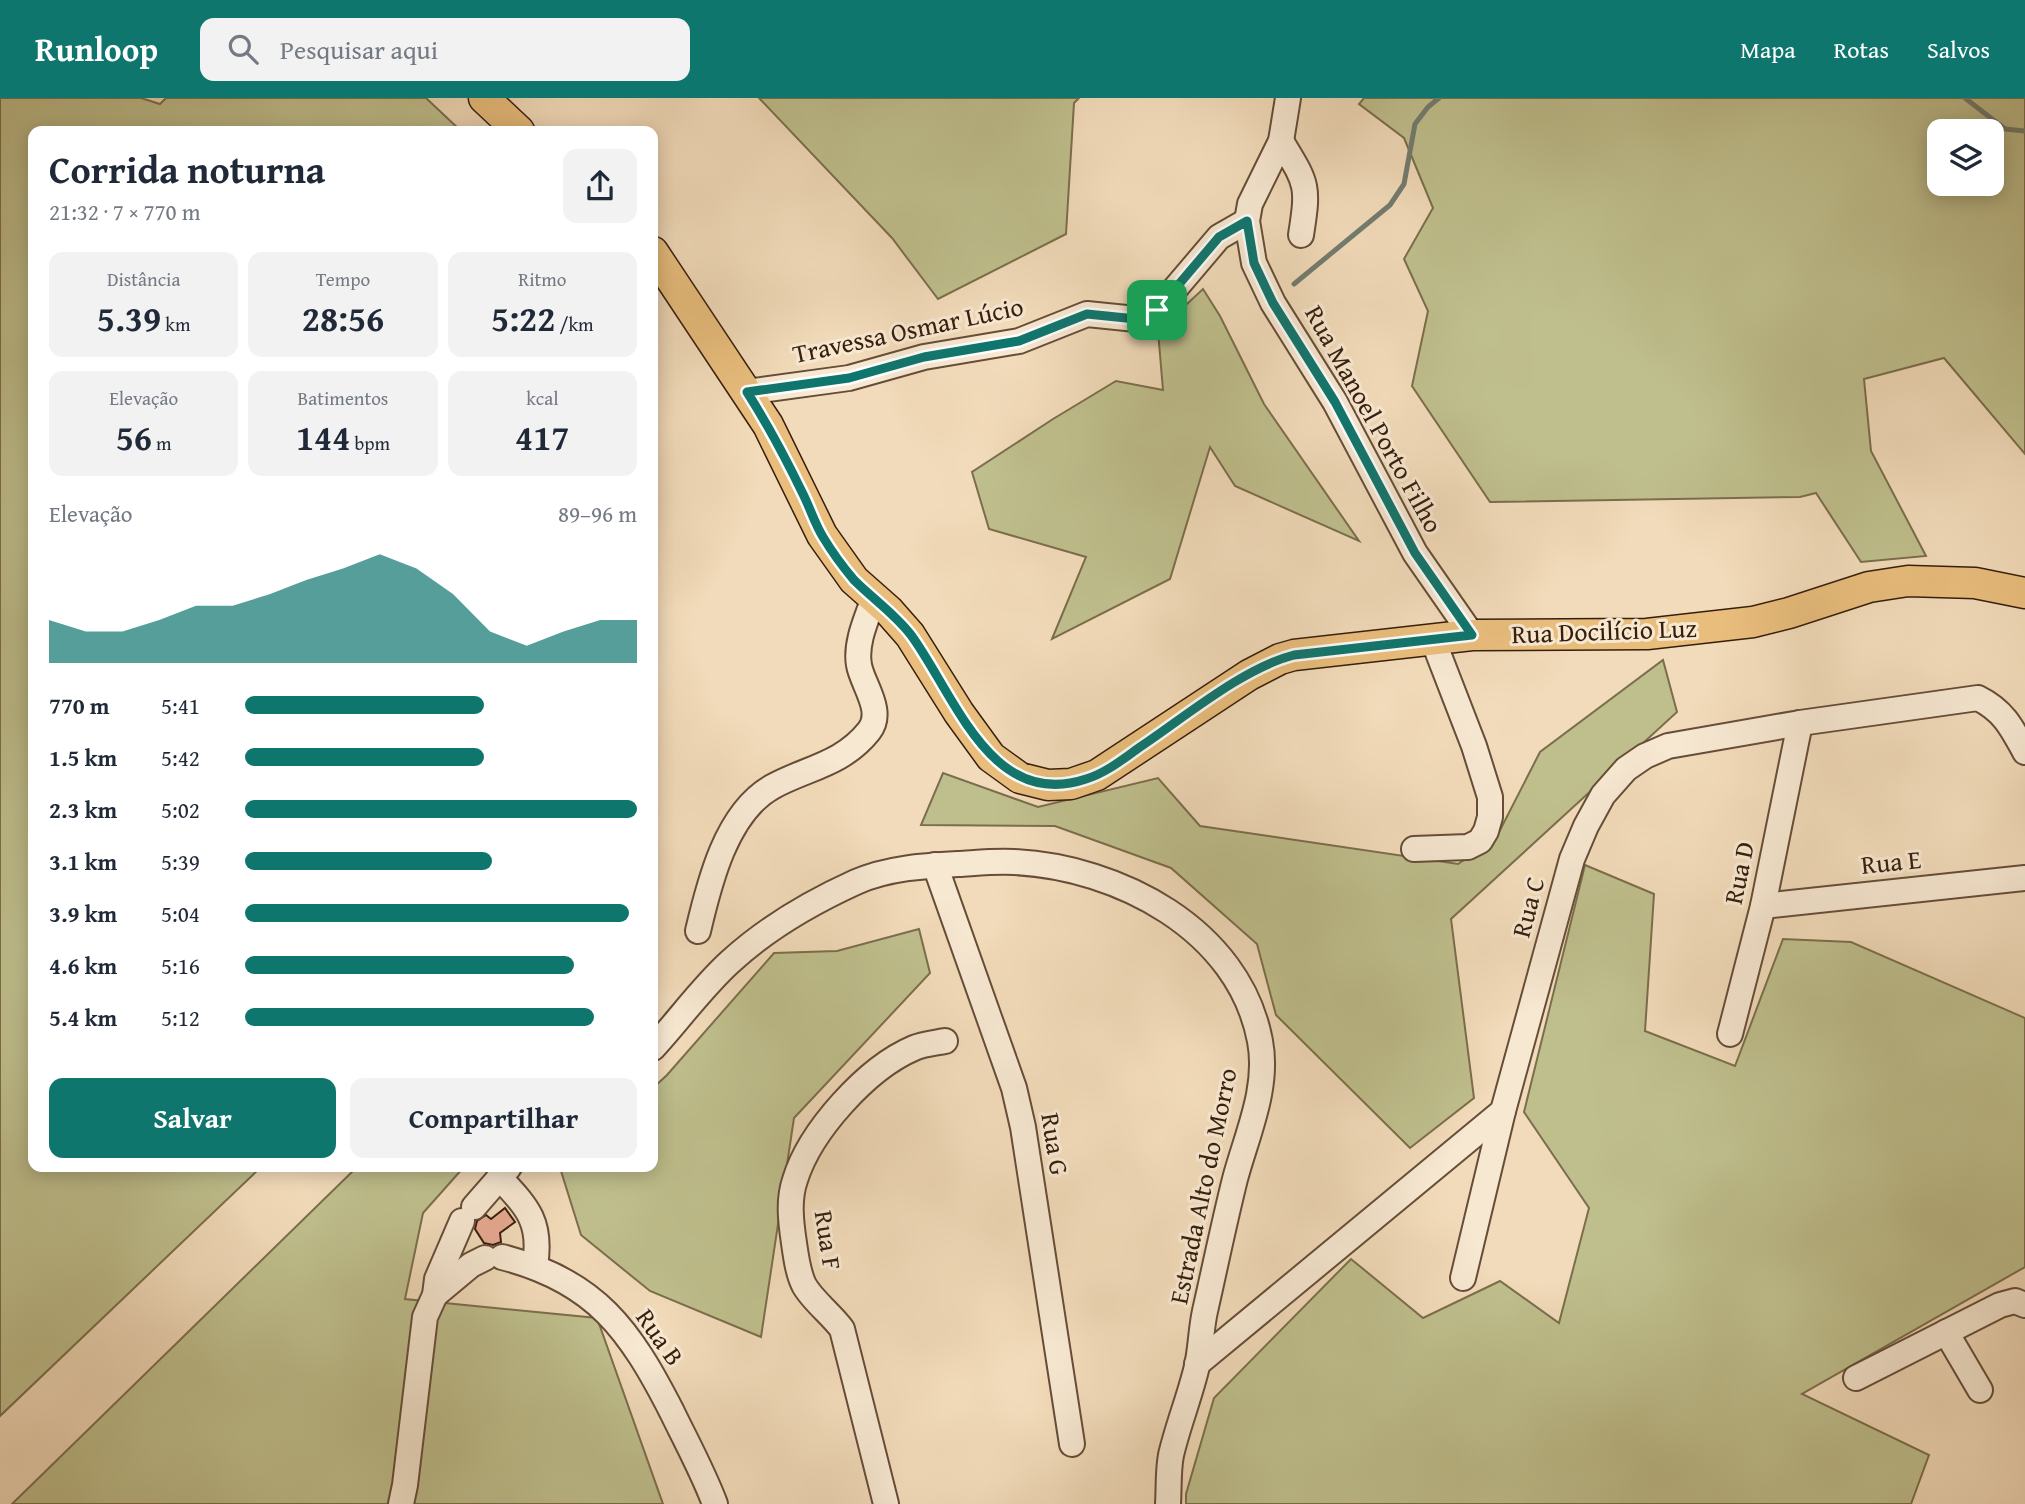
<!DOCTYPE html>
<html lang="pt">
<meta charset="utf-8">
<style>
:root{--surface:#fff;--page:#f2f2f3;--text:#1f2937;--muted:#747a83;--accent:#0f766e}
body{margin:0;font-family:"Gentium Book Plus",serif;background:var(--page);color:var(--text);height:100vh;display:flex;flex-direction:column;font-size:26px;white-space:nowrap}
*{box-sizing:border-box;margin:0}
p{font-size:23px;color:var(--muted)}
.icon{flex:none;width:38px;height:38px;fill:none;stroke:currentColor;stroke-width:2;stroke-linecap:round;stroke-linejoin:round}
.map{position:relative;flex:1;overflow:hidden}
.drawer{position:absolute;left:28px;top:28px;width:630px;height:1046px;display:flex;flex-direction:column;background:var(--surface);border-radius:14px;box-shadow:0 4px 18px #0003}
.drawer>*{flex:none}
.fabs{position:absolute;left:1927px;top:21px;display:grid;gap:14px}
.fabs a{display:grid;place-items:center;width:77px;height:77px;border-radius:14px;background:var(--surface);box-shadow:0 4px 18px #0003;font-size:35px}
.pin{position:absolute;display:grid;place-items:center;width:60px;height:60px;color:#fff;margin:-30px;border-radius:14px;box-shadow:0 4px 10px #0006}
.round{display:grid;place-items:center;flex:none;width:74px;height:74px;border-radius:14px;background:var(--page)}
.head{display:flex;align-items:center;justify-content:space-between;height:119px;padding:0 21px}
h1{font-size:38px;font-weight:700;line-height:52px}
.metrics{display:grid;grid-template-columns:repeat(3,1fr);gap:10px;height:119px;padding:7px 21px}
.metrics div{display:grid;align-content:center;border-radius:14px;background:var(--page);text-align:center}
.metrics b{font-size:35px;font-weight:700}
.metrics small{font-size:19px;font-weight:400}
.metrics p{font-size:19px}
.chart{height:196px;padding:14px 21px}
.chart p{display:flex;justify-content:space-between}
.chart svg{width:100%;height:126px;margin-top:7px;fill:var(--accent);opacity:.7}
.button{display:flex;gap:14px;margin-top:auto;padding:14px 21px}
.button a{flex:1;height:80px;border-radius:14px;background:var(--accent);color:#fff;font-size:28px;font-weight:700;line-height:80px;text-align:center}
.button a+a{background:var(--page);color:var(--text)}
ul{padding:0 21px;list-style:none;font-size:23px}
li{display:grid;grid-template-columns:112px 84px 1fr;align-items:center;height:52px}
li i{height:18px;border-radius:9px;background:var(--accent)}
header{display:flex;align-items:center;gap:42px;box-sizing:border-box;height:98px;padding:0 35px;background:var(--accent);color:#fff}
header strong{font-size:33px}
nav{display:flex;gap:38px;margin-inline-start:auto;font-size:24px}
.search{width:490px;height:63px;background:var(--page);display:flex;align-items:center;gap:18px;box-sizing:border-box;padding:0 24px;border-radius:14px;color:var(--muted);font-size:26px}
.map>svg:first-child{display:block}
.green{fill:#bfbf8d;stroke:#7b6e4c;stroke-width:2;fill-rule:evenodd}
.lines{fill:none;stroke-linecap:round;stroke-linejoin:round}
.stream{stroke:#737c70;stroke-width:5}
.building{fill:#e8ab94;stroke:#371e0c;stroke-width:2}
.minor-casing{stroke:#664d38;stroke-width:28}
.major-casing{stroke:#371e0c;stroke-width:33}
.minor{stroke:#f7e8d2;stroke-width:24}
.major{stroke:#e9be7d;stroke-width:30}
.route-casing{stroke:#fff;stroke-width:14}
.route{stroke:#0f766e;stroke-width:9}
.labels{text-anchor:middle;stroke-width:6;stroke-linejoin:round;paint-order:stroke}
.street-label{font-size:26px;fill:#371e0c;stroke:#f7e8d2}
</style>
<header>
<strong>Runloop</strong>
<div class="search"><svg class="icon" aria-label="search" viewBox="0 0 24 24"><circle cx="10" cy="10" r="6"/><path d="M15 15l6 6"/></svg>Pesquisar aqui</div>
<nav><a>Mapa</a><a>Rotas</a><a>Salvos</a></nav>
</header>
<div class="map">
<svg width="2025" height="1406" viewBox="0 0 2025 1406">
<rect width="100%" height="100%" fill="#f2dbba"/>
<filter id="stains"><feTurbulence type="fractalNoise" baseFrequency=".00286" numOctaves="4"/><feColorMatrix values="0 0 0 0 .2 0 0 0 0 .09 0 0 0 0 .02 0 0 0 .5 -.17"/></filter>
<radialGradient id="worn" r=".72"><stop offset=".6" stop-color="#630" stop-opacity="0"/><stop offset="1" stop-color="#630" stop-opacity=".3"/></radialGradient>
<g class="green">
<polygon points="0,0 141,0 160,6 166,0 426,0 461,33 33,33 33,1069 261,1069 0,1318"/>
<polygon points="759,0 1079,0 1074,5 1066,136 938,201 892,140"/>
<path d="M1364,0H2025V356L1944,260L1864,281L1871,353L1926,458L1861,464L1816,395L1800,399L1490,404L1412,288L1428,213L1404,161L1433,110L1404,40L1359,6ZM1939,33H1992V86H1939Z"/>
<polygon points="1203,191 1220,218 1264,306 1359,443 1235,388 1210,349 1170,481 1052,541 1086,459 989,431 972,374 1053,321 1116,283 1163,292 1158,233"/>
<polygon points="1663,562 1677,614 1451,821 1474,1000 1410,1050 1276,917 1257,846 1171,770 1055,728 921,727 943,675 1038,709 1158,680 1200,728 1458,766 1496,740 1540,654"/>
<polygon points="1585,767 1654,796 1645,933 1735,968 1783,841 1851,844 2025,920 2025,1169 1802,1296 1929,1357 1911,1406 1186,1406 1186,1396 1214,1300 1351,1161 1423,1220 1500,1183 1559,1225 1589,1110 1524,1014"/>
<polygon points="919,831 930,875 794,1020 761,1239 650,1193 581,1137 561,1073 565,1069 653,1069 653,990 667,977 774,855 837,853"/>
<polygon points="357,1069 464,1069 423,1115 405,1201 597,1220 663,1406 12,1406"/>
</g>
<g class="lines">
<g class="stream">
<polyline points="1965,0 2005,31 2025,33"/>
<polyline points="1294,186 1390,107 1404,86 1415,26 1428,9 1439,0"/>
</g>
</g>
<polygon class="building" points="505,1110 515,1124 500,1135 501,1144 493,1147 484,1145 475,1131 477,1123 486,1117 491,1121"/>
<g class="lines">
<defs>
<g id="minor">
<polyline points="1288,0 1281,43 1250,106 1247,123 1254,165 1273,205 1335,304 1415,455 1472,537"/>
<path d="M1281,43C1307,86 1309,86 1301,137"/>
<polyline points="747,294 849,280 924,259 1019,243 1087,216 1136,221 1152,218 1157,212 1219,139 1247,123"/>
<polyline points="1414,751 1468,749 1480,743 1486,733 1490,719 1490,699 1474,648 1433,542"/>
<polyline points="935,767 1014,990 1023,1029 1072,1346"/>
<polyline points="1763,808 2025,780"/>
<path d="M698,833C709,786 726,715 772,689C806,670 842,667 869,633C885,613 862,586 859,567C855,545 867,520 874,500"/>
<polyline points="1730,936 1763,808 1800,625"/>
<path d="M653,950C679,922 702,889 731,863C767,830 812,804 856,784C888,770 923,768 958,766C976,765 995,763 1014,764C1118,769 1239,831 1260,943C1269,990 1247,1036 1235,1081C1224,1125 1215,1169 1205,1213C1201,1231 1201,1250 1197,1268C1190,1298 1178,1327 1171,1357C1168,1372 1169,1390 1168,1406"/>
<path d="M499,1079C528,1110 542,1124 535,1168"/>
<polyline points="474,1109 509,1069"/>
<path d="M502,1159C596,1183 630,1232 672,1314C687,1345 703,1374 715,1406"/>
<polyline points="1463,1180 1503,1013"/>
<polyline points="435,1197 471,1167 485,1160"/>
<polyline points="1946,1234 1980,1292"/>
<path d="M1197,1266L1503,1013L1572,761L1586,728L1603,697L1626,671L1645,658L1668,648L1800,625L1978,600C2004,613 2012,630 2025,654"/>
<polyline points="1856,1280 2000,1207 2015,1203 2025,1207"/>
<polyline points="401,1406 405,1387 425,1219 435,1197 437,1181 462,1123"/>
<path d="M886,1406L842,1231C831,1216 812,1202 804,1187C798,1175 796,1159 794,1145C791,1125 788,1102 795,1082C810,1033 867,970 914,950C923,946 935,945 945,943"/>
</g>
<g id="major">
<polyline points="484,0 519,33"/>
<polyline points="653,154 768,327 822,437 854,482 888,512 910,537 959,615 991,659 1020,680 1048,687 1071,686 1097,677 1249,577 1280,561 1294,557 1472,537 1647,536 1753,524 1789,515 1869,489 1908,483 1975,485 2025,495"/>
</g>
</defs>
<use href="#minor" class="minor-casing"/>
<use href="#major" class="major-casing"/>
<use href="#minor" class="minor"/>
<use href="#major" class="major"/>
</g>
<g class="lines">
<defs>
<path id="route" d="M1247,123L1254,165L1273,205L1335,304L1415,455L1472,537L1294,557C1243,570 1185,619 1140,649C1123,661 1106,675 1086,681C991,713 955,597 911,537C895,516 873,501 854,482C843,469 832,454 823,439C815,426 810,410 803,396C786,361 768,327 747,294L849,280L924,259L1019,243L1087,216L1136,221L1146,220L1157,212L1219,139Z"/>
</defs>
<use href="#route" class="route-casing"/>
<use href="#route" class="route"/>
</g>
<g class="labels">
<g class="street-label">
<text transform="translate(908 232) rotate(-12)" y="9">Travessa Osmar Lúcio</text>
<text transform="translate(1374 321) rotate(61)" y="9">Rua Manoel Porto Filho</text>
<text transform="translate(1604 533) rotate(-2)" y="9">Rua Docilício Luz</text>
<text transform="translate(1891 764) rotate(-6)" y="9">Rua E</text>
<text transform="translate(1739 775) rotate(-78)" y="9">Rua D</text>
<text transform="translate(1528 809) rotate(-75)" y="9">Rua C</text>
<text transform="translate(1055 1046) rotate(81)" y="9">Rua G</text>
<text transform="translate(1203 1088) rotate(-78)" y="9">Estrada Alto do Morro</text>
<text transform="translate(828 1142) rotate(81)" y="9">Rua F</text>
<text transform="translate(660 1239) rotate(55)" y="9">Rua B</text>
</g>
</g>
<rect width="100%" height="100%" filter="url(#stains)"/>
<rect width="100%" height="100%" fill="url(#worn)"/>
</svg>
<div class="fabs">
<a><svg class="icon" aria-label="layers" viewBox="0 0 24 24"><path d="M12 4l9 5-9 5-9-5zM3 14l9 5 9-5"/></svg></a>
</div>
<div class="pin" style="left:1157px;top:212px;background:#1e9e55"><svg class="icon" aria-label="arrive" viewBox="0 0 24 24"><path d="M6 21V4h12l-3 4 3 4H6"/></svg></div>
<section class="drawer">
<div class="head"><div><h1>Corrida noturna</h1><p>21:32 · 7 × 770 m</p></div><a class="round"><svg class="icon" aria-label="share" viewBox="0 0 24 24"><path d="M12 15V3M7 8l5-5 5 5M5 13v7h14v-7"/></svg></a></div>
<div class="metrics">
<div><p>Distância</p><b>5.39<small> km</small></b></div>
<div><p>Tempo</p><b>28:56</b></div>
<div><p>Ritmo</p><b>5:22<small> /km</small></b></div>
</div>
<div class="metrics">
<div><p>Elevação</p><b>56<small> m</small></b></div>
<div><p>Batimentos</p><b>144<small> bpm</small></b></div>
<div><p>kcal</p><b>417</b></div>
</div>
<div class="chart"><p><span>Elevação</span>89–96 m</p>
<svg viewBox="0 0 160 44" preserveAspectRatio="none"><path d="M0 44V29L10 33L20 33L30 29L40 24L50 24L60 20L70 15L80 11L90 6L100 11L110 20L120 33L130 38L140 33L150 29L160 29V44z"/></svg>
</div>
<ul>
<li><b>770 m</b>5:41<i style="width:61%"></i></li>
<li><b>1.5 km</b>5:42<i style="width:61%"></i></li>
<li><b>2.3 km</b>5:02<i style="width:100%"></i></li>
<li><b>3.1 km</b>5:39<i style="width:63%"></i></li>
<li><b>3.9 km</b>5:04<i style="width:98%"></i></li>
<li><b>4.6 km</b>5:16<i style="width:84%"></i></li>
<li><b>5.4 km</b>5:12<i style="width:89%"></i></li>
</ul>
<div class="button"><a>Salvar</a><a>Compartilhar</a></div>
</section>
</div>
